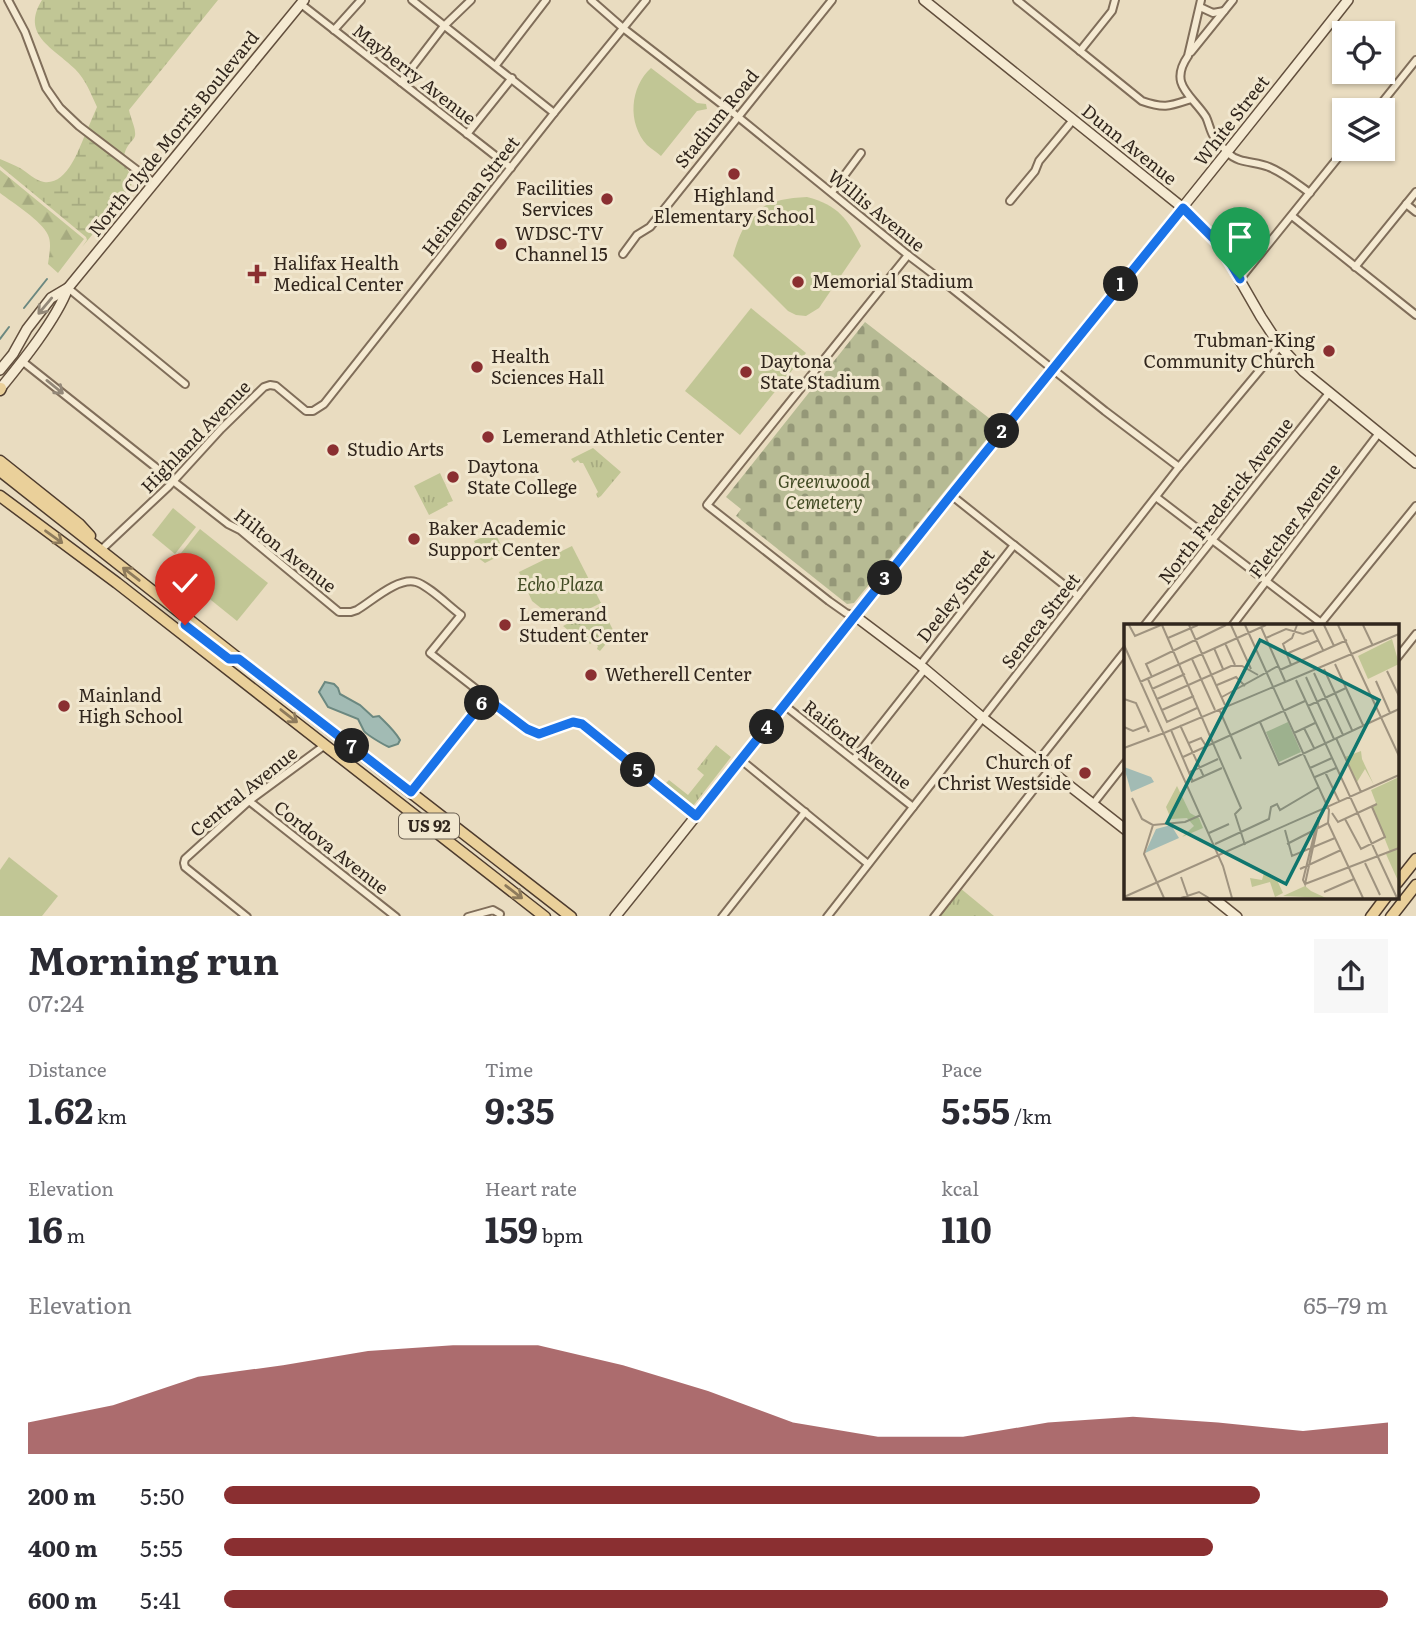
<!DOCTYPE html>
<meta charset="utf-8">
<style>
:root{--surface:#fff;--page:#f7f7f7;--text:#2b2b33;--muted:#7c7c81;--accent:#8a2f31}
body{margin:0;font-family:Literata,serif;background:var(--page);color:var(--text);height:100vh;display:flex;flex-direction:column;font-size:26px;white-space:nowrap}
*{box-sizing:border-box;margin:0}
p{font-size:23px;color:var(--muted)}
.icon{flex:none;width:38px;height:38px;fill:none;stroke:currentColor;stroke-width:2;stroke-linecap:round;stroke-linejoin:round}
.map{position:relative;height:916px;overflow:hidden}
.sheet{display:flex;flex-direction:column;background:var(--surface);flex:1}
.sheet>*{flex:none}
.tools{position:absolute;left:1332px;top:21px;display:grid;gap:14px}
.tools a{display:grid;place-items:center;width:63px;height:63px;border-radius:0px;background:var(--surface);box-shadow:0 2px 5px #0004;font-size:35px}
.pin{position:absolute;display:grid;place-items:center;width:60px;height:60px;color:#fff;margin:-72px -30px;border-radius:50% 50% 50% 0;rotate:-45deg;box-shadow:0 0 7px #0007}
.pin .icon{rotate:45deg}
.km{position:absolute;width:35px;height:35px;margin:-18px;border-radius:50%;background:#222;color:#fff;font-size:19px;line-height:35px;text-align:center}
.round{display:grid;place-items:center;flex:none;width:74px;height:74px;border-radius:0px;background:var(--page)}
.head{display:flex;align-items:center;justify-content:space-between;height:119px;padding:0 28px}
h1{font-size:38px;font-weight:700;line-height:52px}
.figures{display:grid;grid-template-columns:repeat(3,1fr);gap:10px;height:119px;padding:7px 28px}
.figures div{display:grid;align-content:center}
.figures b{font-size:35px;font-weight:700}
.figures small{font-size:19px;font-weight:400}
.figures p{font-size:19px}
.chart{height:196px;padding:14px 28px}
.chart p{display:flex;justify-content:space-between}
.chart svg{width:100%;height:126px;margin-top:7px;fill:var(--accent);opacity:.7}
ul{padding:0 28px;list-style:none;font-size:23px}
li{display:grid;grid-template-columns:112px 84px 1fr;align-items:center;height:52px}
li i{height:18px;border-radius:9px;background:var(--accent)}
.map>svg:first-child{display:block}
.grass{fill:url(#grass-tufts)}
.forest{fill:url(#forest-firs)}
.wetland{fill:url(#wetland-marsh)}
.cemetery{fill:url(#cemetery-stones)}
.park{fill:#c1c695}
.water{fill:#a2bbb4;stroke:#6b8880;stroke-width:2}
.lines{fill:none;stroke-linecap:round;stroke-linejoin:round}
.stream{stroke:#6b8880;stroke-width:2}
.street-casing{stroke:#806e5a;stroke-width:10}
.secondary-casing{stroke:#624f3d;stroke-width:12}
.primary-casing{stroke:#4e3c2e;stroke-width:13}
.street{stroke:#f5ead2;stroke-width:6}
.secondary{stroke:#f5ead2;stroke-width:9}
.primary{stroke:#ead09a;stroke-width:10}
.oneway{stroke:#938878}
.oneway2{stroke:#8e7b5c}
.route-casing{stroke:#fff;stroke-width:14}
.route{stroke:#1a73e8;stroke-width:9}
.poi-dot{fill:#8a2f31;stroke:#f1e7cf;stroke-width:2.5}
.labels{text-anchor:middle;stroke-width:6;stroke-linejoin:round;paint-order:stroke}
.shield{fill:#f1e7cf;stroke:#6b6052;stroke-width:2}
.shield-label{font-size:16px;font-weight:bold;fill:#31261d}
.street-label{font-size:18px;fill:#31261d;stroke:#f1e7cf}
.poi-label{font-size:18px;fill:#31261d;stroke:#f1e7cf;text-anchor:start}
.park-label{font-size:18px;font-style:italic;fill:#434c25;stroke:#f1e7cf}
.inset-road{fill:none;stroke:#9f937f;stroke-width:2}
.view{fill:#0f766e;fill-opacity:0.15;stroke:#0f766e;stroke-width:3.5}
.inset-edge{fill:none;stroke:#31261d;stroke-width:3.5}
</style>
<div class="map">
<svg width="1416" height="917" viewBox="0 0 1416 917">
<defs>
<pattern id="grass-tufts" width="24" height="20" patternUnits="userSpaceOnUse" patternTransform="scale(1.75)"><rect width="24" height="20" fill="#c1c695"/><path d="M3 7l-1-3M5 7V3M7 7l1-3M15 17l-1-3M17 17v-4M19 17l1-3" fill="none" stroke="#a6aa80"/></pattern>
<pattern id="forest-firs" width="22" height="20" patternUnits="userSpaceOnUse" patternTransform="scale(1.75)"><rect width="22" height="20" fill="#c1c695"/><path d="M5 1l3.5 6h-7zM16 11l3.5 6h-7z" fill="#a6aa80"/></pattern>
<pattern id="wetland-marsh" width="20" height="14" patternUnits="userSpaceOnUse" patternTransform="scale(1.75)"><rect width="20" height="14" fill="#c1c695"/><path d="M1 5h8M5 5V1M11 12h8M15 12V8" fill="none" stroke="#a6aa80"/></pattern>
<pattern id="cemetery-stones" width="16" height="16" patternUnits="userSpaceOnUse" patternTransform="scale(1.75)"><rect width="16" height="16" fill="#b7bb94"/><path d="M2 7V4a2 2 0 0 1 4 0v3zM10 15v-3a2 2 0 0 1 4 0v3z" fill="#959878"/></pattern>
</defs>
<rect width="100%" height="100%" fill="#e9dcc0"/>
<g class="grass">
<polygon points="593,448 621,472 601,496 598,498 596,494 598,492 583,463 580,463 578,460 574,463 571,459"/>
<polygon points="440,473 453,501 447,503 448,505 429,515 414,486"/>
<polygon points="489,534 497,537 505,553 485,563 477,557 472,546 475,543 474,541"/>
<polygon points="601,606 615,634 608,636 604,640 605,645 600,651 597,649 598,646 593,642 590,644 583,638 574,635 563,626"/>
<polygon points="716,745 731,757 693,806 688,804 664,785 669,780 688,795 704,775 697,769"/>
<polygon points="960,888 994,916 938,917"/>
</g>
<path class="forest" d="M0,170L84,239L58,273L48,264C49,256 52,243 48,235C42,221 13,203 0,193Z"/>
<path class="wetland" d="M42,0H218L129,110C130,116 135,127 135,132C136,137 133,140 130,143C119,157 125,168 135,180L117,205L82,247L87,240L86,237L0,166V159C7,162 14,165 20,168C27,172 36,181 44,182C67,185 78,151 85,135L114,155L118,150L88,128L97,107C91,94 86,80 75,69C54,48 20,35 42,0Z"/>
<polygon class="cemetery" points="865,322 998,425 854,603 847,604 736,516 741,509 726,497"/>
<g class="park">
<path d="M651,68L697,103L706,104L707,109L697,111L661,156C657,152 651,149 647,145C627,123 630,87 651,68Z"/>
<path d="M807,197C838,205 848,219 861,246L819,308L806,316L796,315L788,311L733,256C745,212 762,199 807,197Z"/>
<polygon points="751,308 806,353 740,435 685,391"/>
<polygon points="173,508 196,527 175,554 152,535"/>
<polygon points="200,529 268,583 237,621 170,567"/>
<polygon points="572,546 601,603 560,623 532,601 519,572"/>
<polygon points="9,857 58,896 42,916 0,916 0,870"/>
</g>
<path class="water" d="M325,682L334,684L338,688L340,694L360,705L373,717L379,716C386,723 395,731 400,740L398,744L389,747C384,745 367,735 364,731C362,727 360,723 358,719L328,707L319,692Z"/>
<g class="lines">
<g class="stream">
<polyline points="24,308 47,279"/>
<polyline points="0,339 9,327"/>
</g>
<defs>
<g id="street">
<polyline points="8,0 25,32 46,88 60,108 79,126 154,183"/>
<polyline points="412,0 554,113"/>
<polyline points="591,0 623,28 737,116 908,255 945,283 1105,411 1179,467"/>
<path d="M1017,0L1142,101C1165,109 1170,106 1191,99"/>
<path d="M1201,0L1188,56C1168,85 1192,95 1206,117C1209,123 1210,131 1214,137C1215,138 1227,152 1228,153C1239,164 1256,161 1269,167C1284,173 1297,184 1310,193"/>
<polyline points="301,4 511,168"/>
<polyline points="1200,7 1213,13 1224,11"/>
<polyline points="334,30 361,0"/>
<polyline points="1080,51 1112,11 1115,0"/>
<polyline points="1191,52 1233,0"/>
<polyline points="496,65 546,0"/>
<polyline points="401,82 444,26 471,0"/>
<polyline points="1376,110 1416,60"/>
<polyline points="467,134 512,78"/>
<polyline points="832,192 861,153"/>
<polyline points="1010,201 1035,171 1039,161 1073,120"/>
<polyline points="1406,204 1416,212"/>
<polyline points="1292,216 1416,315"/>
<polyline points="623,254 637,235 650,227 832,0"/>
<polyline points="1355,267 1416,192"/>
<polyline points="1240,279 1345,149"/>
<polyline points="68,288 185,384"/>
<path d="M22,361L173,481L228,524L240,530L339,612H351L357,610C372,601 398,577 416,582C428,585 450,607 461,615L430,653L527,729L539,734L573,722L582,724L697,816"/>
<polyline points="951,495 1078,596"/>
<polyline points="1156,497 1325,626"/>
<polyline points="101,550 169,486 221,429 264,387 270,385 276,386 306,411 313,411 324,404 554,113 646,0"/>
<polyline points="855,616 846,613 829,601 707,505 908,255"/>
<polyline points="1320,624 1416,506"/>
<polyline points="1144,626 1329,393"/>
<polyline points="1232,626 1379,433"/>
<polyline points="1397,658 1416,634"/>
<polyline points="920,665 1014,545"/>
<polyline points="784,705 913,807"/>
<polyline points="854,759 925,669"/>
<polyline points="741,760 868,864"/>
<polyline points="1038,761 1126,650"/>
<polyline points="411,792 486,698"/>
<polyline points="249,801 396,917"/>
<polyline points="1093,804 1126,762"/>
<polyline points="247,917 185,867 184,863 185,859 249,801 325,745"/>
<polyline points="468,917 493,910 500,914 499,917"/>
<polyline points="722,917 805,812"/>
<polyline points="827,917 1179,467 1280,346"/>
<polyline points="934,917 1049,770"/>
</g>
<g id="secondary">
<polyline points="924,0 1183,208 1219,244 1261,317 1280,346 1303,371 1416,463"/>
<polyline points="0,370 13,354 27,329 51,298 68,288"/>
<path d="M0,389C22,362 56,320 68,288L304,0"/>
<polyline points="855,616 920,665 983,718 1126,830"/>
<polyline points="1212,897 1237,917"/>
<path d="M615,917C729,776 840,633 953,492C1085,328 1218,165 1348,0"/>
</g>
<g id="primary">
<polyline points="0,390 1,388"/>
<polyline points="0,461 79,524 90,536"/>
<polyline points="0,471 239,659 571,917"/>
<polyline points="0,496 117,583 545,917"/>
<polyline points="422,820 431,819 448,830"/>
<polyline points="1397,883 1416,859"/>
<polyline points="1371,917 1386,897"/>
<polyline points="1391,917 1416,885"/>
</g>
</defs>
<use href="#street" class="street-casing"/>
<use href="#secondary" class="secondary-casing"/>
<use href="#primary" class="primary-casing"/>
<use href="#street" class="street"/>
<use href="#secondary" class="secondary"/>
<use href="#primary" class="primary"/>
</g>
<defs><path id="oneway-shaft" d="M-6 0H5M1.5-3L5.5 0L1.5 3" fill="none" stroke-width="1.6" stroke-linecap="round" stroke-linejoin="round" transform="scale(1.75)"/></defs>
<g class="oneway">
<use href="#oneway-shaft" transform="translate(45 306) rotate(130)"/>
<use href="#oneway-shaft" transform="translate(55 387) rotate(39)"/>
</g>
<g class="oneway2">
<use href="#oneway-shaft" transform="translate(54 537) rotate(36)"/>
<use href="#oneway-shaft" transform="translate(131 574) rotate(-142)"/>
<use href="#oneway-shaft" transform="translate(289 716) rotate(38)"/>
<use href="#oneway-shaft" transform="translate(514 892) rotate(38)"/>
</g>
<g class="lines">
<defs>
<polyline id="route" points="185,625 229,659 239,659 411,792 486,698 527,729 539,734 573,722 582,724 696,816 951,495 1183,208 1219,244 1240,279"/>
</defs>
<use href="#route" class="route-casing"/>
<use href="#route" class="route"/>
</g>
<g class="poi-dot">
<circle cx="734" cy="174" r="7"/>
<circle cx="607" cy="199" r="7"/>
<circle cx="501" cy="244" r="7"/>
<path d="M253.5 263.5h7v7h7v7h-7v7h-7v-7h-7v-7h7z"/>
<circle cx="798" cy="282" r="7"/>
<circle cx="1329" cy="351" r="7"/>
<circle cx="477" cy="367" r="7"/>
<circle cx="746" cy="372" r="7"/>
<circle cx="488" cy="437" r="7"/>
<circle cx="333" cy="450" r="7"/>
<circle cx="453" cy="477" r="7"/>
<circle cx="414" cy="539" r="7"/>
<circle cx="505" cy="625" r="7"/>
<circle cx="591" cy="675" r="7"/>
<circle cx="64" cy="706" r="7"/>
<circle cx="1085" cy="773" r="7"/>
</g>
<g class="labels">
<rect class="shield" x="399" y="813.5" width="60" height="25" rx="5"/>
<g class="shield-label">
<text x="429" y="832">US 92</text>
</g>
<g class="street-label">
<text transform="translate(414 75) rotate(38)" y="6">Mayberry Avenue</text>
<text transform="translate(717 119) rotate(-51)" y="6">Stadium Road</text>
<text transform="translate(1232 121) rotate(-52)" y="6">White Street</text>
<text transform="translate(174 134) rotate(-51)" y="6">North Clyde Morris Boulevard</text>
<text transform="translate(1129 145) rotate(39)" y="6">Dunn Avenue</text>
<text transform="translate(471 196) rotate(-52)" y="6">Heineman Street</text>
<text transform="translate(876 211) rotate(39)" y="6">Willis Avenue</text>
<text transform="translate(196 437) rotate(-46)" y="6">Highland Avenue</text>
<text transform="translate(1226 501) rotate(-52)" y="6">North Frederick Avenue</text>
<text transform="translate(1295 521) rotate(-53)" y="6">Fletcher Avenue</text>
<text transform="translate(285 551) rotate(38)" y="6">Hilton Avenue</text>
<text transform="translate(956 596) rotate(-52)" y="6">Deeley Street</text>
<text transform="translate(1041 621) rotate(-52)" y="6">Seneca Street</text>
<text transform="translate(857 745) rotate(38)" y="6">Raiford Avenue</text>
<text transform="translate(244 792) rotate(-39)" y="6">Central Avenue</text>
<text transform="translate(331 848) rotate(38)" y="6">Cordova Avenue</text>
</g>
<g class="poi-label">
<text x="593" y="195" text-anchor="end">Facilities<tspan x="593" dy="21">Services</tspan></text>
<text x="734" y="202" text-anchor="middle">Highland<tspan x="734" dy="21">Elementary School</tspan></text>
<text x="515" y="240">WDSC-TV<tspan x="515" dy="21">Channel 15</tspan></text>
<text x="273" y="270">Halifax Health<tspan x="273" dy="21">Medical Center</tspan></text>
<text x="812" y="288">Memorial Stadium</text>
<text x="1315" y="347" text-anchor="end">Tubman-King<tspan x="1315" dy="21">Community Church</tspan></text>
<text x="491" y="363">Health<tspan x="491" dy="21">Sciences Hall</tspan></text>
<text x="760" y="368">Daytona<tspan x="760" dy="21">State Stadium</tspan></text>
<text x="502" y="443">Lemerand Athletic Center</text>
<text x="347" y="456">Studio Arts</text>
<text x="467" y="473">Daytona<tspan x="467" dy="21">State College</tspan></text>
<text x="428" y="535">Baker Academic<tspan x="428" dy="21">Support Center</tspan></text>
<text x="519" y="621">Lemerand<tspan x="519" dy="21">Student Center</tspan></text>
<text x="605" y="681">Wetherell Center</text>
<text x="78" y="702">Mainland<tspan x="78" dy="21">High School</tspan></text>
<text x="1071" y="769" text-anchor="end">Church of<tspan x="1071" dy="21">Christ Westside</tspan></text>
</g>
<g class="park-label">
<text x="824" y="488">Greenwood<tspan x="824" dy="21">Cemetery</tspan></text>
<text x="560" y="591">Echo Plaza</text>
</g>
</g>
<g transform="translate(1124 624)">
<rect width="275" height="275" fill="#e9dcc0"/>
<path d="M237,127L238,135L250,161L241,145L233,158L221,133Z" fill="#c1c695"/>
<path d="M181,262L187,267L202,274L159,272Z" fill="#c1c695"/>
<path d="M53,162L66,189L75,194L79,204L58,213L70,202L63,194L47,195L42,183Z" fill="#c1c695"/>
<path d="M164,98L177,128L155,138L142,108Z" fill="#b7bb94"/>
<path d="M268,15L275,40L244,55L234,32ZM275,153V259L262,230L266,228L248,183L252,179L247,166ZM140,249L153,256L159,269L151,273L146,258L128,263L126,254L138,256Z" fill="#c1c695"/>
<path d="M0,143L27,153L30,158L7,168ZM47,201L55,214L21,229L32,205Z" fill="#a2bbb4"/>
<path class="inset-road" d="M5,1L11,12L37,1M38,1L117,184L111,190L121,221M65,1L101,81M107,1L127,45M121,1L205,186L204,199L239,274M200,1L210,22M214,1L275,132M239,1L249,22M137,3L161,57M44,14L74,1M142,14L162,5L179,10L189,6L199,26M101,19L111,41M0,21L99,242L108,274M90,24L99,45M162,30L195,16M68,35L91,86M211,40L239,101M167,41L159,20L168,14L173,1M200,45L228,106M156,46L223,16M263,47L275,72M190,49L219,111M28,53L22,40L102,1M182,53L210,115M24,55L43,98L73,84M172,56L273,274M16,58L142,1M93,61L112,53L121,62M254,62L252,57L266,89M28,65L61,50M98,73L154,42M0,75L12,79L25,108M33,75L107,42H118L134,51M184,82L222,64M95,85L117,135M38,86L70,72M136,98L155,141L275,85M56,101L80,153M0,103L9,107L22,102M180,104L190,124M47,106L69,158M40,109L275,10M170,109L191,99M212,114L237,168M65,119L77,114L82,122M0,124L40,109M59,133L181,77M186,144L208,134M66,148L94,135M201,148L215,177M191,153L212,144M67,158L98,144M8,174L18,195L29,201L20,230L40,274M208,189L214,198L253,180M194,195L195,196L181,260L179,256ZM221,195L237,225L261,213L248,183M29,201L61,198L77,191M161,206L168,232L211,214M85,209L105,200M91,220L145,195L147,183L153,180L156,186L195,163M163,220L204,199M241,239L256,271M176,245L217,226M57,253L64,273M181,260L275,224M200,268L230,255M0,273L275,151M57,274L75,268L85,274"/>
<path class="view" d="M136,16L255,76L162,260L43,199Z"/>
<rect width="275" height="275" class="inset-edge"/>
</g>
</svg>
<div class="tools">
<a><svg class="icon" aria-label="locate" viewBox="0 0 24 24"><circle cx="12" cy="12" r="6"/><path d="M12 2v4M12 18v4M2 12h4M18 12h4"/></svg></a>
<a><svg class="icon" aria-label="layers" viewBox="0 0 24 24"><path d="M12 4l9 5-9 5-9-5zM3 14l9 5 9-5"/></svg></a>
</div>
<div class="pin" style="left:1240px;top:279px;background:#1e9e55"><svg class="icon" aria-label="arrive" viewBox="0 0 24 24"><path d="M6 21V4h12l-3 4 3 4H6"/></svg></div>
<div class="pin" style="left:185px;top:625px;background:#d93025"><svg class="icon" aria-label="check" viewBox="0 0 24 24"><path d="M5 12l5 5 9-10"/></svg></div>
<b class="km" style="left:1121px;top:284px">1</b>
<b class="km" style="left:1002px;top:431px">2</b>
<b class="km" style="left:885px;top:578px">3</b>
<b class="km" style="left:767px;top:727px">4</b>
<b class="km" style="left:638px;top:770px">5</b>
<b class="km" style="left:482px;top:703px">6</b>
<b class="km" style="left:352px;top:746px">7</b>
</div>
<section class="sheet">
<div class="head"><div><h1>Morning run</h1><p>07:24</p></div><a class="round"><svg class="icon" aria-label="share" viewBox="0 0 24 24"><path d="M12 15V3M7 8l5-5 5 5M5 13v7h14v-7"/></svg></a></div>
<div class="figures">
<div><p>Distance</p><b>1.62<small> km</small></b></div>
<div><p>Time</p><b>9:35</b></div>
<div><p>Pace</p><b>5:55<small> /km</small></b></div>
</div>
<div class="figures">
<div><p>Elevation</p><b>16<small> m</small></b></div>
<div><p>Heart rate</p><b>159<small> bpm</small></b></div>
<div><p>kcal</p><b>110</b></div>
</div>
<div class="chart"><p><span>Elevation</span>65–79 m</p>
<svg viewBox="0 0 160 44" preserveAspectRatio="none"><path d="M0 44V33L10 27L20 17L30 13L40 8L50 6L60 6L70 13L80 22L90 33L100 38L110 38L120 33L130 31L140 33L150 36L160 33V44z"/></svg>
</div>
<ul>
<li><b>200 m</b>5:50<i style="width:89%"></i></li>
<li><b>400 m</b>5:55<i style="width:85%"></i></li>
<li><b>600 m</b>5:41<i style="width:100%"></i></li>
</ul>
</section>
